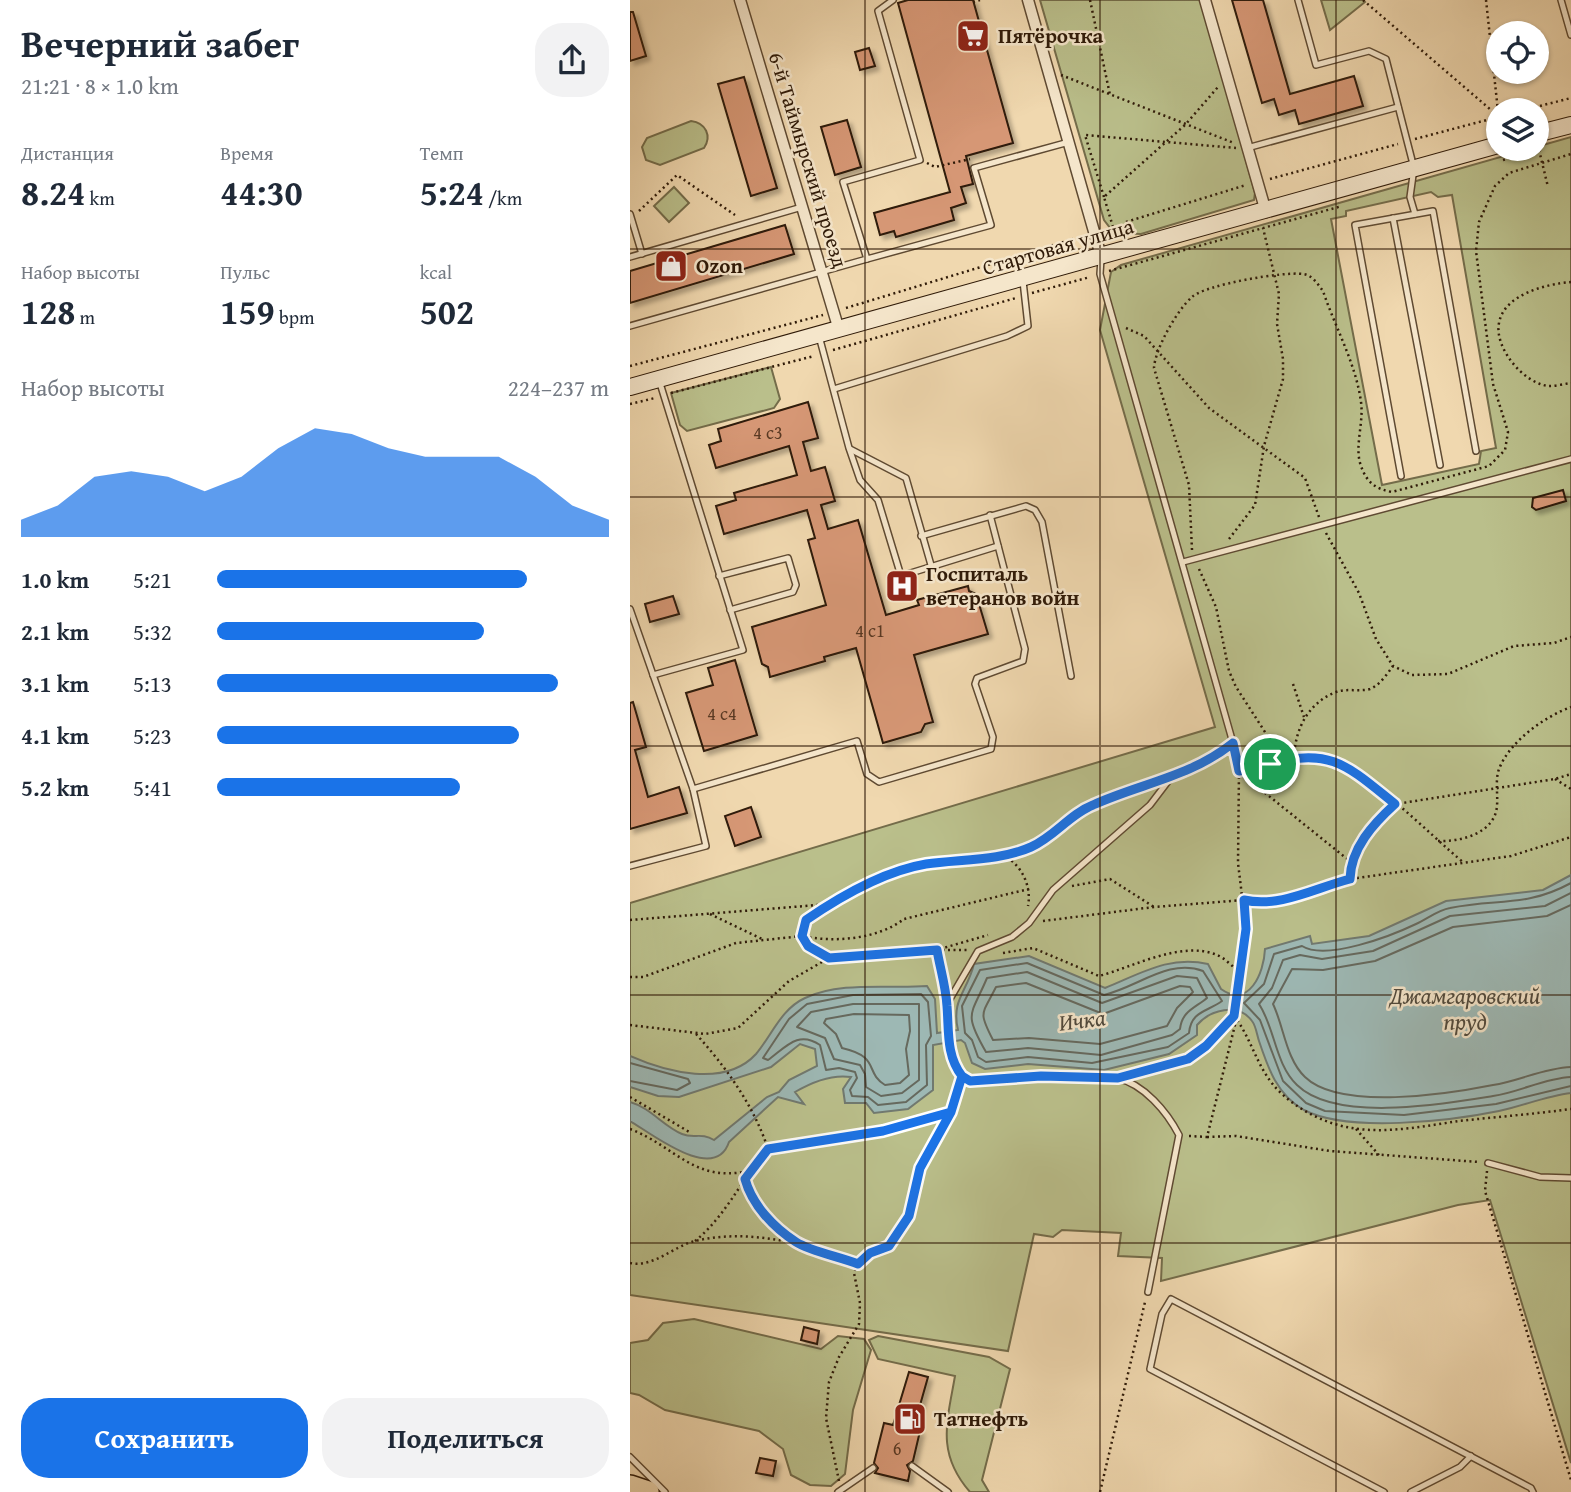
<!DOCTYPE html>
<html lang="ru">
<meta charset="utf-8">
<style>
:root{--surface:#fff;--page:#f2f2f3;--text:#1f2937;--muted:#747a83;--accent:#1a73e8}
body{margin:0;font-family:"Gentium Book Plus",serif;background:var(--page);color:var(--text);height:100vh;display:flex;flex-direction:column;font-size:26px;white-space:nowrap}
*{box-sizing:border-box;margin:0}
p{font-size:23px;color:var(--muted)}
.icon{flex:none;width:38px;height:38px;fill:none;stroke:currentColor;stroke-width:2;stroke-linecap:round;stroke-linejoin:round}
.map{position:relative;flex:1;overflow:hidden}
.drawer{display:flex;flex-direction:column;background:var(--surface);width:630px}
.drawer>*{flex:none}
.tools{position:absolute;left:856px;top:21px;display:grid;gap:14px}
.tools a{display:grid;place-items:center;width:63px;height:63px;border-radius:50%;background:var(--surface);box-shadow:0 2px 5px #0004;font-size:35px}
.pin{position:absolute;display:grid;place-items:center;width:60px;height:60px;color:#fff;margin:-30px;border:4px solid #fff;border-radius:50%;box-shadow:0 2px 7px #0007}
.round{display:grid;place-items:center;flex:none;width:74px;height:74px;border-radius:28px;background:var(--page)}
.head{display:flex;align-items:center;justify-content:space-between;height:119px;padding:0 21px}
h1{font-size:38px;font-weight:800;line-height:52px}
.figures{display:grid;grid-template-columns:repeat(3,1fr);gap:10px;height:119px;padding:7px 21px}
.figures div{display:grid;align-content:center}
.figures b{font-size:35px;font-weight:800}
.figures small{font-size:19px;font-weight:400}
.figures p{font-size:19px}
.chart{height:196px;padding:14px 21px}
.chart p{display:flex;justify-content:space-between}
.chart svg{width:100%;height:126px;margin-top:7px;fill:var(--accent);opacity:.7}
.cta{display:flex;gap:14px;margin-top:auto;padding:14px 21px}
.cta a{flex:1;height:80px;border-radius:28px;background:var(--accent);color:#fff;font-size:28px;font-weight:800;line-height:80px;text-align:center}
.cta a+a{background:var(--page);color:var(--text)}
ul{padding:0 21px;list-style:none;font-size:23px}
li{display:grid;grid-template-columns:112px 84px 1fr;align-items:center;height:52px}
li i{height:18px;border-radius:9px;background:var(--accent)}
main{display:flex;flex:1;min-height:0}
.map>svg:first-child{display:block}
.green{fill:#babf8b;stroke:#746c4a;stroke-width:2;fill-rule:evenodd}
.water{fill:#9db8b4;stroke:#71796f;stroke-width:2}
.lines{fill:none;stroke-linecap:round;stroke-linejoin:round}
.shore{stroke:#66695e;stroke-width:2}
.building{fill:#d69775;stroke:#2f1a08;stroke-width:2;filter:url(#shadow)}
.lane-casing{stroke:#5f4a32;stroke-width:8}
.street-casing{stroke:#5f4a32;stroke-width:13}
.secondary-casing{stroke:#2f1a08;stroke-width:18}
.highway-casing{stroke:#2f1a08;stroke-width:24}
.path{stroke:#2f1a08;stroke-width:2.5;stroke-dasharray:2 3.5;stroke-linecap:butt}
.lane{stroke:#f5e6cb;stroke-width:5}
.street{stroke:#f5e6cb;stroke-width:10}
.secondary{stroke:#f5e6cb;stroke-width:16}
.highway{stroke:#f0d8af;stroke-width:21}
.route-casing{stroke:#fff;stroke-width:14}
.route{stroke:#1a73e8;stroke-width:9}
.grid{fill:none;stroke:#2f1a08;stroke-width:2;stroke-opacity:0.55}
.labels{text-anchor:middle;stroke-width:5;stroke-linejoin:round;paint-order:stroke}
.number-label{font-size:18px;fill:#593923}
.poi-label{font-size:21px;font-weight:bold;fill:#2f1a08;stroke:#f5e6cb;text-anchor:start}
.street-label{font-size:21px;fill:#2f1a08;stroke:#f5e6cb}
.water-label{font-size:23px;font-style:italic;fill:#50493c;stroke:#f5e6cb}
</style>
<main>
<section class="drawer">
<div class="head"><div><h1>Вечерний забег</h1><p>21:21 · 8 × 1.0 km</p></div><a class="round"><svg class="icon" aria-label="share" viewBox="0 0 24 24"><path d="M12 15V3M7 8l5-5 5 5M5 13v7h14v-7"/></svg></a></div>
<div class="figures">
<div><p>Дистанция</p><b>8.24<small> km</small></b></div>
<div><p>Время</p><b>44:30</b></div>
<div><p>Темп</p><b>5:24<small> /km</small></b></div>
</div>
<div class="figures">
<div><p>Набор высоты</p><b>128<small> m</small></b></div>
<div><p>Пульс</p><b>159<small> bpm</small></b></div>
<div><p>kcal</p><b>502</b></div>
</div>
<div class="chart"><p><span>Набор высоты</span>224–237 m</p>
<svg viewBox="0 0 160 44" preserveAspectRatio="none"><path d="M0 44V38L10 33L20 23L30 21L40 23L50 28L60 23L70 13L80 6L90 8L100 13L110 16L120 16L130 16L140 23L150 33L160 38V44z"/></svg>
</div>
<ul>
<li><b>1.0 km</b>5:21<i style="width:79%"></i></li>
<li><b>2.1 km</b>5:32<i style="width:68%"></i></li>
<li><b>3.1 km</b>5:13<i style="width:87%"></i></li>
<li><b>4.1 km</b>5:23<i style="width:77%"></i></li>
<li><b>5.2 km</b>5:41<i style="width:62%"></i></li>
</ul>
<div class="cta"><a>Сохранить</a><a>Поделиться</a></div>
</section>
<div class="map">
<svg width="941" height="1492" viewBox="0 0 941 1492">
<defs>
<filter id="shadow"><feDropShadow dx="4" dy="4" stdDeviation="2" flood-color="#0004"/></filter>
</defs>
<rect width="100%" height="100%" fill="#f0d8af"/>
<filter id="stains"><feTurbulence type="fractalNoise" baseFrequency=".00286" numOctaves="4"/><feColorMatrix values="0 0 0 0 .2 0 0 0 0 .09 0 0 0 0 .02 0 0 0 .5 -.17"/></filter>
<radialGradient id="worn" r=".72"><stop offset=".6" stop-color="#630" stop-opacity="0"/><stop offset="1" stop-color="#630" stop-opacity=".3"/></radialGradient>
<g class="green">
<polygon points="410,0 571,0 625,193 624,200 511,234 484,233 474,220"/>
<polygon points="691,0 733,0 735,2 700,30"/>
<path d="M61,121C76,123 82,136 74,148L30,165L16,160L12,147L17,138Z"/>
<path d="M941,137V1463L860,1200L828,1205L531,1281L532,1258L488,1256L491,1233L432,1230L423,1237L404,1234L378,1351L0,1295V903L585,727L470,330L481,272L491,265ZM801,192L808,197L822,195L866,448L851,451L849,464L752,485L701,219L716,216V211Z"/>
<polygon points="44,187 59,203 39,222 24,206"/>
<polygon points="141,367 150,399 144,408 57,431 50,425 41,393"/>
<polygon points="64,1319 191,1349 208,1336 234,1339 241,1350 223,1410 215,1474 201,1486 180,1485 161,1475 153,1449 129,1431 35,1410 9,1395 0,1393 0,1343 18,1340 33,1323"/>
<path d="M248,1336L359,1357L380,1369L352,1480L359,1492H340C306,1453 317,1422 325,1376L248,1359L239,1340Z"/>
</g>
<path class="water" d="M941,875V1093C916,1096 893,1106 869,1111C820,1121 718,1133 674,1110C647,1095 638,1068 629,1041C627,1035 626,1026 622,1021C608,1002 580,1010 567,1025V1035L539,1054L474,1070L398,1064L355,1069L342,1063L335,1043L331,1040L303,1045V1090L278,1109L244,1113L236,1103H215L213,1089L221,1077C201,1074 182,1082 165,1092L174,1104L148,1097L99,1142C85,1184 22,1134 0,1121V1102C21,1108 33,1126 52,1134C64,1139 71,1132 84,1140L137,1097L149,1092L159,1080L187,1066L185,1049L170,1044L141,1067L49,1097L28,1096L0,1087V1056C36,1072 95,1088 126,1054C142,1035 151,1009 175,998C211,981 258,989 297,986L305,999L307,1033L328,1030C321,1000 337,992 344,964L399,956L475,988C510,974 539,955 578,964L591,989C619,1009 634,973 635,949L680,936L682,944L739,936L816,901L913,890Z"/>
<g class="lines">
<g class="shore">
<path d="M941,883C895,908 867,898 820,908C808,910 797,919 786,924C761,936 696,961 672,946L644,954L634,984L614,1003L630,1020L653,1081L676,1103L695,1111L774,1115L866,1104L941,1086"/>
<path d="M941,893L915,906L820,916L743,951L692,959L670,955L653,960L642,988L629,1004C645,1028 645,1064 667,1085C706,1123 813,1104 863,1096C890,1092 915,1078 941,1077"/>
<path d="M941,905L917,916L823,927L745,961L693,970L662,969L643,1004C654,1027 656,1059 675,1077C710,1111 818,1094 863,1085C889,1081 914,1068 941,1067"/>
<path d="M397,963L474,995C508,987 539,958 573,971L592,1001C577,1012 561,1011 559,1033L538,1047L462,1063L398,1057L356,1062L348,1057L342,1040L335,1033L332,1006L350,970Z"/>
<path d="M397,972L472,1003L547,976L567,978L577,998C565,1008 552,1011 550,1029L542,1035L471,1055L398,1048L356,1052C333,1012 341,1016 357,978Z"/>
<path d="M396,983L473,1014L550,986L560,987L563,992L547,1008L537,1026L470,1044L399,1038L363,1040C348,1011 352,1015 366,987Z"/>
<path d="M291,994L298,1002L301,1036L296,1045L297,1085L276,1102L248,1105L238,1097L222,1096L220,1090L227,1078L225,1072L209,1068L196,1070L190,1045C168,1030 156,1047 138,1060L133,1058L159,1019L177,1004L223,995Z"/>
<polygon points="223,1004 289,1004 289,1080 272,1093 251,1096 236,1087 235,1074 230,1065 204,1059 195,1038 167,1027 181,1012"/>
<path d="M224,1014L279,1015L280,1031L276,1049L279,1075L270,1083L255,1085C234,1072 251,1057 212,1048L206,1034L194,1023L196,1019Z"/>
<polyline points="0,1063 58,1079 60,1083 47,1090 0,1081"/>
</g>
</g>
<g class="building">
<polygon points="278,0 343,0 383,143 336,156 343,184 331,187 336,203 321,208 324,220 266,237 264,231 250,235 244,213 320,192 268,3"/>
<polygon points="602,0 633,0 660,94 724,76 733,106 669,124 665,110 649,115 644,99 632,103"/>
<polygon points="0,12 3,12 16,56 0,61"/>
<polygon points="239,48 245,66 230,70 225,52"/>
<polygon points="114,77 147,188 121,196 88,84"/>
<polygon points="217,120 231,167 205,175 191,127"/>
<polygon points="155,225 164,254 0,303 0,271"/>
<polygon points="178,402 188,438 173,442 181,471 195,467 205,501 191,505 198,529 228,520 256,615 289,605 287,600 338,586 339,591 346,594 358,634 284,655 303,722 295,724 291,732 253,743 226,648 194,657 195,661 140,677 138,667 132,664 122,627 196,605 178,540 185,538 177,510 94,534 86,506 106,500 104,493 167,475 159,446 86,468 79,445 91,441 88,429"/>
<polygon points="933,490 936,501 906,510 902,507 903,498"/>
<polygon points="43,596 49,614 20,622 15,604"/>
<polygon points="105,660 127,735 74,751 56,693 83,685 78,668"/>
<polygon points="3,702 16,747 5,750 18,797 49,787 57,813 0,829 0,703"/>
<polygon points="121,807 131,837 105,846 95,816"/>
<polygon points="174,1327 189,1331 187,1344 171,1340"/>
<polygon points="279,1372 298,1377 283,1430 290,1431 283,1461 277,1465 280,1471 278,1481 245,1473 248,1468 244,1463 254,1423 263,1425"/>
<polygon points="130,1458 146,1461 143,1476 126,1473"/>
</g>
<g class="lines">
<defs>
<g id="lane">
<polyline points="668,0 686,65 739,51 756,59 784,168 780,197 785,214"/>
<polyline points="931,0 941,35"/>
<polyline points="617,148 768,107"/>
<polyline points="0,214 12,254"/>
<polyline points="763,218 810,465"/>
<polyline points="0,257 172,207"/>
<polyline points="237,259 361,225 344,168 439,142"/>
<path d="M471,259L470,274L603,743L587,755L539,780L520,805L423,890L399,923L382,937L348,951L317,1004L319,1045L325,1068L340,1081C378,1078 451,1069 487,1078C514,1084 537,1112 549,1135L518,1292"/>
<polyline points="0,326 237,259 213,182 290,160 248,11 263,0"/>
<polyline points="189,336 219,448 230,480 248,500 271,576 368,546"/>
<polyline points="204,389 377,336 398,326 393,281"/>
<polyline points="220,449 276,478 301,565"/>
<polyline points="771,476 725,225 803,211 846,451"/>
<polyline points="291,536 396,506 405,510 412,522 441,676"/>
<polyline points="553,562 941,459"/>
<polyline points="89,576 158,558 166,585 163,592 100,610"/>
<polyline points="0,609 63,789 227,741 237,774 249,782 361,749 363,737 345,684 347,678 393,661 395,649 360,515"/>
<polyline points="23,675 113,650 29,380"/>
<polyline points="0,866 76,846 63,789"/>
<polyline points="858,1163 910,1177 941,1178"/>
<polyline points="0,1457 35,1492"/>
<polyline points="282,1466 318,1492"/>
<polyline points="208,1492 243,1468"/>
<polyline points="754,1492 520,1369 532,1314 541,1299 901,1488 903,1492"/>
<polyline points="781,1492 830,1467 841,1456"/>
</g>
<g id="street">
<polyline points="110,0 209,330"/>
<polyline points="398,0 471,256"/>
<polyline points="575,0 636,212"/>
</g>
<g id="secondary">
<polyline points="906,134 941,125"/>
<polyline points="0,387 868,145"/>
</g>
<polyline id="highway" points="0,1486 18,1492"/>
</defs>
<use href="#lane" class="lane-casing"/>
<use href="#street" class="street-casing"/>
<use href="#secondary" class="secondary-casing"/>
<use href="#highway" class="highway-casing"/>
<g class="path">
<polyline points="460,0 480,95"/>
<polyline points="733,0 868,116"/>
<polyline points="856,0 868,111"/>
<polyline points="343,2 350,0"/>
<polyline points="431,75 604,143"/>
<polyline points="894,110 941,98"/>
<polyline points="785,139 868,117"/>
<polyline points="909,150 918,187"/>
<polyline points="873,160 911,149"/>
<polyline points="297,163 305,167 340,159"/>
<polyline points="640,179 768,144"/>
<polyline points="474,197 455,135 606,148"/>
<polyline points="9,211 47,175 105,215"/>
<polyline points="496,222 616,185"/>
<polyline points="483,227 474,197 555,125 588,87"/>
<polyline points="479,271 712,206"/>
<path d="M941,282C917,284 874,294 869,323C864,348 894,384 919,386C926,386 934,384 941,383"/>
<polyline points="402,293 460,277"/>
<polyline points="216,308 443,239"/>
<polyline points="496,328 514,336 579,408 675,478 689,517"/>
<polyline points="203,350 386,298"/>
<polyline points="0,366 193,315"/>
<polyline points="41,393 184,356"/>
<polyline points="0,404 25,398"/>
<polyline points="696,533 729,593 746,639 763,666 782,675 818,674 884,646 924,643 941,637"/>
<polyline points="599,539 625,505 634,446 653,379 653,359 647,324 649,294 633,228"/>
<path d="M562,550L559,485L524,368C525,349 547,310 562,297C574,285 654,271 673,274C682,275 687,283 693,291C705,327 726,364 731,402C734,423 724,447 731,466C737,483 746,489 762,492L859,466L875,450L878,432L863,384L846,251L849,222L865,186L879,173L941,154"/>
<polyline points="569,569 586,607 599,671 606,687 653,760"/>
<polyline points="663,684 674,717"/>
<path d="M664,758C665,729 678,703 706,692C717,688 729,692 740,689C750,685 757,674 763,666"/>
<path d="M609,771C634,766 662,753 688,756C728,760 801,836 834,863"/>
<polyline points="609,772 721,862"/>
<polyline points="925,779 941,789"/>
<path d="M808,841C831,842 865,833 867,806C868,794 865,780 869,769C880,741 914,717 941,707"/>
<path d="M372,855C391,863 402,886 398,906"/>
<path d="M720,879C721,848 743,824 766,804L925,779L941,774"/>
<polyline points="442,886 480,879 524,907"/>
<polyline points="80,914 134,940"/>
<polyline points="0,920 200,904 260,874 294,864 356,857 401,847 461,806 522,785"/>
<polyline points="413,921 524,907 614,900 628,903 647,902 720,879 881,856 941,837"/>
<polyline points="310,949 358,935"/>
<polyline points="307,950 339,950"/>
<path d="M373,953L403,948L469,976C503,967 552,940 587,955C595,958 603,967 609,972"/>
<polyline points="0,977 13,977 106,943 172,936 176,920 200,904"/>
<path d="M315,990L307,950L199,958L178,946L172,936C205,943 248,939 274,919L399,889"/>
<path d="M604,1016C623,1040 627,1071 651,1093C670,1111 696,1124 722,1128C756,1134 795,1126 829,1121C866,1117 904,1114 941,1109"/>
<polyline points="0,1025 75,1034 108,1028 159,981 199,958"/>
<path d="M66,1034C96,1067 124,1106 138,1149"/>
<polyline points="504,1073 558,1059 576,1046 604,1016 616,929 608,863 609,771 606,755"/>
<polyline points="0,1097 61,1133"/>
<path d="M0,1129C45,1146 64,1183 118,1171"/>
<polyline points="726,1129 749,1155"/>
<polyline points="559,1136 577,1137 606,1021"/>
<polyline points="577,1137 606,1136 700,1151 849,1162"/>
<polyline points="857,1171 855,1191 941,1480"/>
<polyline points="115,1179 127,1206 167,1243"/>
<path d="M65,1241C97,1215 111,1179 138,1149L253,1131L321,1112L330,1083"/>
<path d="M0,1263C23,1268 44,1246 65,1241C119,1228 178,1244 228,1263"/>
<polyline points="209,1481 196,1418 199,1382 209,1357 229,1324 230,1303 224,1273 228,1263 240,1253 259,1246 279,1216 290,1168 321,1112"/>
<polyline points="470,1492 515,1302"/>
</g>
<use href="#lane" class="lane"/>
<use href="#street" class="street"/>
<use href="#secondary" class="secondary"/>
<use href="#highway" class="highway"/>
</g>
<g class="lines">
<defs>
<path id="route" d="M640,764L609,771L603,743C560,777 512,783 463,805C440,814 424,837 401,847C370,861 330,859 296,864C254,871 211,896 176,920L172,936L178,946L199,958L307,950C310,968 316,987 317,1006C319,1030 316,1056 332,1076L321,1112L290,1168L279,1216L259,1246L240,1253L228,1264C210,1257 180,1251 166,1242C144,1228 122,1205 115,1179L138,1149L253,1131L321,1112L332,1076L340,1081L411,1076L488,1078L558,1059L576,1046L604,1016L616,929L614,900C650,908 685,888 720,879C721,848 743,824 765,804C720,768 701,746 640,764"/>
</defs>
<use href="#route" class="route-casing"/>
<use href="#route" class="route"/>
</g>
<path class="grid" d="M235,0V1492M470,0V1492M706,0V1492M0,249H941M0,497H941M0,746H941M0,995H941M0,1243H941"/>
<defs>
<symbol id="supermarket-square" viewBox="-11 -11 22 22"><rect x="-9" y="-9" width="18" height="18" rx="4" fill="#8f2418" stroke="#f5e6cb"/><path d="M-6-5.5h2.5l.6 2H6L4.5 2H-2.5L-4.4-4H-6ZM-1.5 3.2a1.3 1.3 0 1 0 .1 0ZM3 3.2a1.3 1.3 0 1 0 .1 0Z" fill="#fff"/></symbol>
<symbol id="shop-square" viewBox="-11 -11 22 22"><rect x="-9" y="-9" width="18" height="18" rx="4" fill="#8f2418" stroke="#f5e6cb"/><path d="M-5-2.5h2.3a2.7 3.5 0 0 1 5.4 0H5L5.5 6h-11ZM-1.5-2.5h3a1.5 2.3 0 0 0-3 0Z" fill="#fff"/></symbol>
<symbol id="hospital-square" viewBox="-11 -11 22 22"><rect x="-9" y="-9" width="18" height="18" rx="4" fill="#8f2418" stroke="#f5e6cb"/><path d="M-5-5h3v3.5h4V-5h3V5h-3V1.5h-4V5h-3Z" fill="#fff"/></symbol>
<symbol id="fuel-square" viewBox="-11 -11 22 22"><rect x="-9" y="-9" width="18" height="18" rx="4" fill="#8f2418" stroke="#f5e6cb"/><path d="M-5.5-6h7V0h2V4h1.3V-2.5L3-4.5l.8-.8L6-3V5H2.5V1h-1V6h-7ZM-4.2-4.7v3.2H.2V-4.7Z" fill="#fff"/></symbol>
</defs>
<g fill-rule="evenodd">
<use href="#supermarket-square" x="324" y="17" width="38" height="38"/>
<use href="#shop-square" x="22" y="247" width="38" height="38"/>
<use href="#hospital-square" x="253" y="567" width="38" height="38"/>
<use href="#fuel-square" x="261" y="1400" width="38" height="38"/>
</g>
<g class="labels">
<g class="number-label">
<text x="138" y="439">4 с3</text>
<text x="240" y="637">4 с1</text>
<text x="92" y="720">4 с4</text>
<text x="267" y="1455">6</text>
</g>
<g class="poi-label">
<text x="368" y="43">Пятёрочка</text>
<text x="66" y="273">Ozon</text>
<text x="296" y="581">Госпиталь<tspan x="296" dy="24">ветеранов войн</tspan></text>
<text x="304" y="1426">Татнефть</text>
</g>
<g class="street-label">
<text transform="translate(178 160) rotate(73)" y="7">6-й Таймырский проезд</text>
<text transform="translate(428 247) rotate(-16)" y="7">Стартовая улица</text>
</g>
<g class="water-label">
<text x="835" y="1004">Джамгаровский<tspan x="835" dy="26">пруд</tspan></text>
<text transform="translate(452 1020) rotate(-7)" y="8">Ичка</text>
</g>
</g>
<rect width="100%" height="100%" filter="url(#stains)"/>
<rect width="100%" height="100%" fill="url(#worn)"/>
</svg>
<div class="tools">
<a><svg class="icon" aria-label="locate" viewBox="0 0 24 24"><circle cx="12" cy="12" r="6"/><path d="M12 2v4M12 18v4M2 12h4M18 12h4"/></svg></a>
<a><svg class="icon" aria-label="layers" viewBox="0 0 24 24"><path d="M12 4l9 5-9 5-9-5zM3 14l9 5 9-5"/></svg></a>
</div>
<div class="pin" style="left:640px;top:764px;background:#1e9e55"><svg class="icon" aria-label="arrive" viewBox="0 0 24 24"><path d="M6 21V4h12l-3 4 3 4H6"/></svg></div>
</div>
</main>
